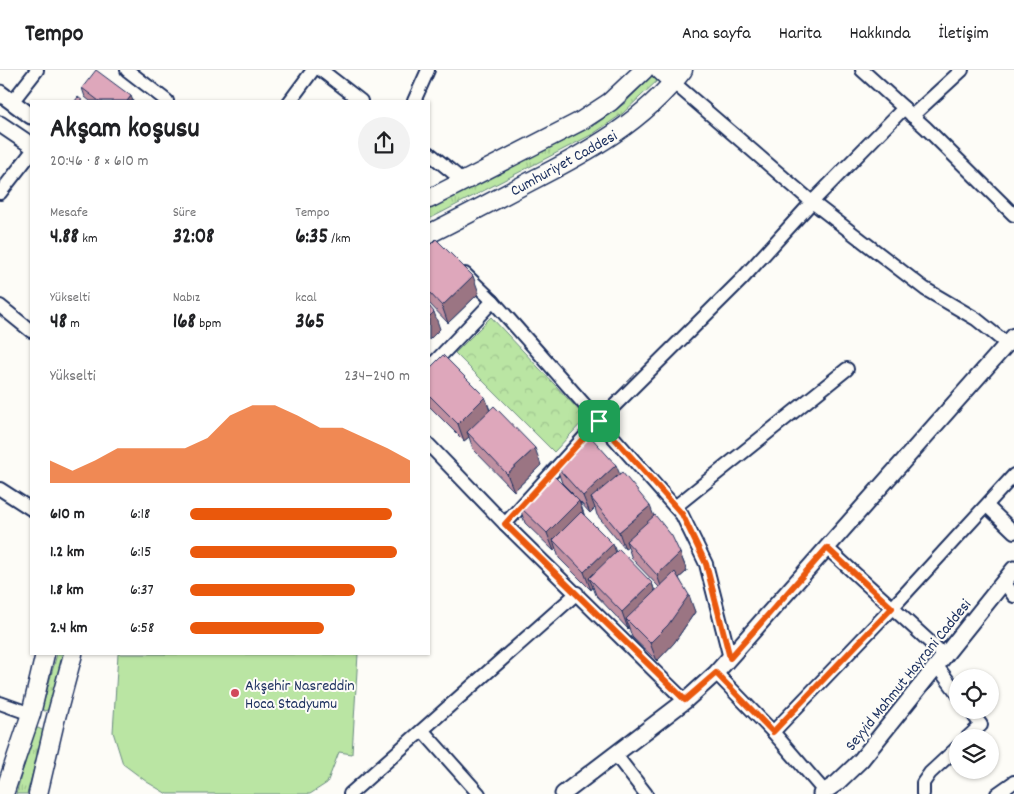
<!DOCTYPE html>
<html lang="tr">
<meta charset="utf-8">
<style>
:root{--surface:#fff;--page:#f2f2f2;--text:#202124;--muted:#757577;--line:#e0e0e0;--accent:#ea580c}
body{margin:0;font-family:Dekko,sans-serif;background:var(--page);color:var(--text);height:100vh;display:flex;flex-direction:column;font-size:19px;white-space:nowrap}
*{box-sizing:border-box;margin:0}
p{font-size:16px;color:var(--muted)}
.icon{flex:none;width:28px;height:28px;fill:none;stroke:currentColor;stroke-width:2;stroke-linecap:round;stroke-linejoin:round}
.map{position:relative;flex:1;overflow:hidden}
.drawer{position:absolute;left:30px;top:30px;width:400px;height:555px;display:flex;flex-direction:column;background:var(--surface);border-radius:0px;box-shadow:0 1px 4px #0004}
.drawer>*{flex:none}
.controls{position:absolute;left:949px;top:599px;display:grid;gap:10px}
.controls a{display:grid;place-items:center;width:50px;height:50px;border-radius:50%;background:var(--surface);box-shadow:0 1px 4px #0004;font-size:25px}
.pin{position:absolute;display:grid;place-items:center;width:42px;height:42px;color:#fff;margin:-21px;border-radius:10px;box-shadow:0 2px 8px #0006}
.round{display:grid;place-items:center;flex:none;width:52px;height:52px;border-radius:26px;background:var(--page)}
.summary{display:flex;align-items:center;justify-content:space-between;height:85px;padding:0 20px}
h1{font-size:28px;font-weight:700;line-height:38px}
.metrics{display:grid;grid-template-columns:repeat(3,1fr);gap:8px;height:85px;padding:5px 20px}
.metrics div{display:grid;align-content:center}
.metrics b{font-size:21px;font-weight:700}
.metrics small{font-size:14px;font-weight:400}
.metrics p{font-size:14px}
.chart{height:140px;padding:10px 20px}
.chart p{display:flex;justify-content:space-between}
.chart svg{width:100%;height:90px;margin-top:5px;fill:var(--accent);opacity:.7}
ul{padding:0 20px;list-style:none;font-size:16px}
li{display:grid;grid-template-columns:80px 60px 1fr;align-items:center;height:38px}
li i{height:12px;border-radius:6px;background:var(--accent)}
header{display:flex;align-items:center;gap:30px;box-sizing:border-box;height:70px;padding:0 25px;background:var(--surface);border-bottom:1px solid var(--line)}
header strong{font-size:24px}
nav{display:flex;gap:28px;margin-inline-start:auto;font-size:18px}
.map>svg:first-child{display:block}
.grass{fill:url(#grass-tufts);stroke:#6a8a80}
.park{fill:url(#park-crowns);stroke:#6a8a80}
.pitch{fill:#bae5a3;stroke:#6a8a80}
.lines{fill:none;stroke-linecap:round;stroke-linejoin:round}
.minor-casing{stroke:#1b2f5e;stroke-width:16}
.tertiary-casing{stroke:#1b2f5e;stroke-width:19}
.secondary-casing{stroke:#1b2f5e;stroke-width:21}
.minor{stroke:#fdfcf7;stroke-width:12}
.tertiary{stroke:#fdfcf7;stroke-width:15}
.secondary{stroke:#fdfcf7;stroke-width:18}
.wall{fill:#bf90a1;stroke:#1b2f5e;fill-rule:evenodd}
.shaded-wall{fill:#9b7583;stroke:#1b2f5e}
.building{fill:#dea7bb;stroke:#1b2f5e}
.route-casing{stroke:#fff;stroke-width:10}
.route{stroke:#ea580c;stroke-width:6}
.poi-dot{fill:#d1495b;stroke:#fdfcf7;stroke-width:2}
.labels{text-anchor:middle;stroke-width:4;stroke-linejoin:round;paint-order:stroke}
.street-label{font-size:16px;fill:#1b2f5e;stroke:#fdfcf7}
.poi-label{font-size:16px;fill:#1b2f5e;stroke:#fdfcf7;text-anchor:start}
</style>
<header>
<strong>Tempo</strong>
<nav><a>Ana sayfa</a><a>Harita</a><a>Hakkında</a><a>İletişim</a></nav>
</header>
<div class="map">
<svg width="1014" height="724" viewBox="0 0 1014 724">
<defs>
<pattern id="grass-tufts" width="24" height="20" patternUnits="userSpaceOnUse" patternTransform="scale(1.25)"><rect width="24" height="20" fill="#bae5a3"/><path d="M3 7l-1-3M5 7V3M7 7l1-3M15 17l-1-3M17 17v-4M19 17l1-3" fill="none" stroke="#9fc58f"/></pattern>
<pattern id="park-crowns" width="20" height="18" patternUnits="userSpaceOnUse" patternTransform="scale(1.25)"><rect width="20" height="18" fill="#bae5a3"/><path d="M2 6a3 3 0 1 1 6 0M12 15a3 3 0 1 1 6 0" fill="none" stroke="#9fc58f"/></pattern>
</defs>
<rect width="100%" height="100%" fill="#fdfcf7"/>
<filter id="ink" filterUnits="userSpaceOnUse"><feTurbulence type="fractalNoise" baseFrequency=".02" numOctaves="2"/><feDisplacementMap in="SourceGraphic" scale="10" xChannelSelector="R" yChannelSelector="G"/><feConvolveMatrix kernelMatrix="1 2 1 2 8 2 1 2 1" color-interpolation-filters="sRGB"/></filter>
<g filter="url(#ink)">
<g class="grass">
<polygon points="654,3 659,9 622,44 593,64 429,149 429,139 593,56 625,33"/>
<polygon points="57,584 66,584 51,639 44,641 42,638"/>
<polygon points="38,658 44,661 27,724 16,724 34,659"/>
</g>
<polygon class="park" points="491,247 586,348 554,382 455,283"/>
<polygon class="pitch" points="118,584 358,584 352,684 339,682 327,713 310,724 167,724 147,712 123,694 113,662"/>
<g class="lines">
<defs>
<g id="minor">
<polyline points="127,0 167,31"/>
<polyline points="321,0 361,31"/>
<polyline points="862,0 926,58 1014,145"/>
<polyline points="674,13 812,132 925,219 976,249 1007,274"/>
<polyline points="290,31 313,0"/>
<polyline points="414,31 428,0"/>
<polyline points="12,32 37,0"/>
<polyline points="912,46 962,0"/>
<polyline points="429,83 456,105 463,112"/>
<polyline points="0,123 31,83"/>
<polyline points="465,204 493,231 682,445 706,494 730,588"/>
<polyline points="0,236 31,261"/>
<polyline points="429,298 493,231"/>
<polyline points="429,375 505,454 685,631"/>
<polyline points="0,419 31,439"/>
<polyline points="987,436 1014,462"/>
<polyline points="675,437 847,299"/>
<polyline points="505,454 599,351 742,209 812,132 904,38"/>
<polyline points="827,478 944,585"/>
<polyline points="1004,512 1014,526"/>
<polyline points="936,595 958,624"/>
<polyline points="716,603 773,662 824,721"/>
<polyline points="0,633 31,644"/>
<polyline points="423,661 479,724"/>
<polyline points="773,662 892,538 1014,405"/>
<polyline points="967,668 981,655 970,640"/>
<polyline points="615,684 646,724"/>
<polyline points="350,724 577,523"/>
<polyline points="923,724 923,713 930,703 958,677"/>
<polyline points="997,724 1014,712"/>
</g>
<g id="tertiary">
<polyline points="0,23 31,46"/>
<polyline points="0,54 31,75"/>
<polyline points="563,724 685,631 716,603 1014,266"/>
<polyline points="821,724 837,713 861,690 1014,499"/>
</g>
<g id="secondary">
<polyline points="660,0 674,13"/>
<polyline points="429,129 581,51 610,32 644,0"/>
<path d="M429,164C463,147 497,129 531,111C588,82 643,52 683,0"/>
<polyline points="4,724 31,644 45,584"/>
<polyline points="38,724 55,651 73,584"/>
</g>
</defs>
<use href="#minor" class="minor-casing"/>
<use href="#tertiary" class="tertiary-casing"/>
<use href="#secondary" class="secondary-casing"/>
<use href="#minor" class="minor"/>
<use href="#tertiary" class="tertiary"/>
<use href="#secondary" class="secondary"/>
</g>
<g class="wall">
<polygon points="82,18 133,31 90,31 85,27"/>
<polygon points="429,176 479,223 448,253 429,233"/>
<polygon points="429,299 485,327 490,340 541,395 514,421 473,379 469,367 464,371 429,336"/>
<path d="M556,396L620,404L654,446L680,483L687,501L679,508L695,542L674,573L657,591L632,567L629,558L628,559L596,525L593,517L591,520L559,488L556,479L554,481L525,453L519,436L573,424L562,413ZM580,432L590,443L595,438L597,445L625,479L628,477L632,489L659,517L655,522L652,513L616,483L585,447Z"/>
</g>
<g class="shaded-wall">
<polygon points="131,26 133,31 127,31"/>
<polygon points="473,206 479,223 448,253 442,236"/>
<polygon points="434,242 440,259 429,270 429,247"/>
<polygon points="485,327 491,344 467,362 469,367 464,371 458,354"/>
<polygon points="535,378 541,395 514,421 507,404"/>
<polygon points="616,395 623,412 591,428 595,438 590,443 583,426"/>
<polygon points="579,431 585,448 553,470 556,479 554,481 547,463"/>
<polygon points="650,436 657,454 626,471 628,477 625,479 619,462"/>
<polygon points="613,474 619,491 589,508 593,517 591,520 584,502"/>
<polygon points="680,483 687,501 663,522 657,505"/>
<polygon points="652,513 658,531 626,549 629,558 628,559 622,542"/>
<polygon points="689,525 695,542 674,573 657,591 650,573"/>
</g>
<g class="building">
<polygon points="96,0 131,26 127,31 99,31 82,18"/>
<polygon points="78,27 83,31 75,31"/>
<polygon points="436,169 473,206 442,236 429,222 429,176"/>
<polygon points="429,236 434,242 429,247"/>
<polygon points="443,285 485,327 458,354 429,325 429,299"/>
<polygon points="494,336 535,378 507,404 467,362"/>
<polygon points="589,365 616,395 583,426 556,396"/>
<polygon points="622,402 650,436 619,462 591,428"/>
<polygon points="551,403 579,431 547,463 519,436"/>
<polygon points="581,442 613,474 584,502 553,470"/>
<polygon points="655,445 672,466 680,483 657,505 626,471"/>
<polygon points="619,479 652,513 622,542 589,508"/>
<polygon points="675,502 689,525 668,555 650,573 626,549"/>
</g>
</g>
<g class="lines" filter="url(#ink)">
<defs>
<polygon id="route" points="599,351 682,444 706,494 730,588 827,478 892,538 773,662 716,603 685,630 505,454"/>
</defs>
<use href="#route" class="route-casing"/>
<use href="#route" class="route"/>
</g>
<circle class="poi-dot" cx="235" cy="623" r="5"/>
<g class="labels">
<g class="street-label">
<text transform="translate(563 92) rotate(-29)" y="6">Cumhuriyet Caddesi</text>
<text transform="translate(907 604) rotate(-51)" y="6">Seyyid Mahmut Hayrani Caddesi</text>
</g>
<g class="poi-label">
<text x="245" y="620">Akşehir Nasreddin<tspan x="245" dy="18">Hoca Stadyumu</tspan></text>
</g>
</g>
</svg>
<div class="controls">
<a><svg class="icon" aria-label="locate" viewBox="0 0 24 24"><circle cx="12" cy="12" r="6"/><path d="M12 2v4M12 18v4M2 12h4M18 12h4"/></svg></a>
<a><svg class="icon" aria-label="layers" viewBox="0 0 24 24"><path d="M12 4l9 5-9 5-9-5zM3 14l9 5 9-5"/></svg></a>
</div>
<div class="pin" style="left:599px;top:351px;background:#1e9e55"><svg class="icon" aria-label="arrive" viewBox="0 0 24 24"><path d="M6 21V4h12l-3 4 3 4H6"/></svg></div>
<section class="drawer">
<div class="summary"><div><h1>Akşam koşusu</h1><p>20:46 · 8 × 610 m</p></div><a class="round"><svg class="icon" aria-label="share" viewBox="0 0 24 24"><path d="M12 15V3M7 8l5-5 5 5M5 13v7h14v-7"/></svg></a></div>
<div class="metrics">
<div><p>Mesafe</p><b>4.88<small> km</small></b></div>
<div><p>Süre</p><b>32:08</b></div>
<div><p>Tempo</p><b>6:35<small> /km</small></b></div>
</div>
<div class="metrics">
<div><p>Yükselti</p><b>48<small> m</small></b></div>
<div><p>Nabız</p><b>168<small> bpm</small></b></div>
<div><p>kcal</p><b>365</b></div>
</div>
<div class="chart"><p><span>Yükselti</span>234–240 m</p>
<svg viewBox="0 0 160 44" preserveAspectRatio="none"><path d="M0 44V33L10 38L20 33L30 27L40 27L50 27L60 27L70 22L80 11L90 6L100 6L110 11L120 17L130 17L140 22L150 27L160 33V44z"/></svg>
</div>
<ul>
<li><b>610 m</b>6:18<i style="width:92%"></i></li>
<li><b>1.2 km</b>6:15<i style="width:94%"></i></li>
<li><b>1.8 km</b>6:37<i style="width:75%"></i></li>
<li><b>2.4 km</b>6:58<i style="width:61%"></i></li>
</ul>
</section>
</div>
